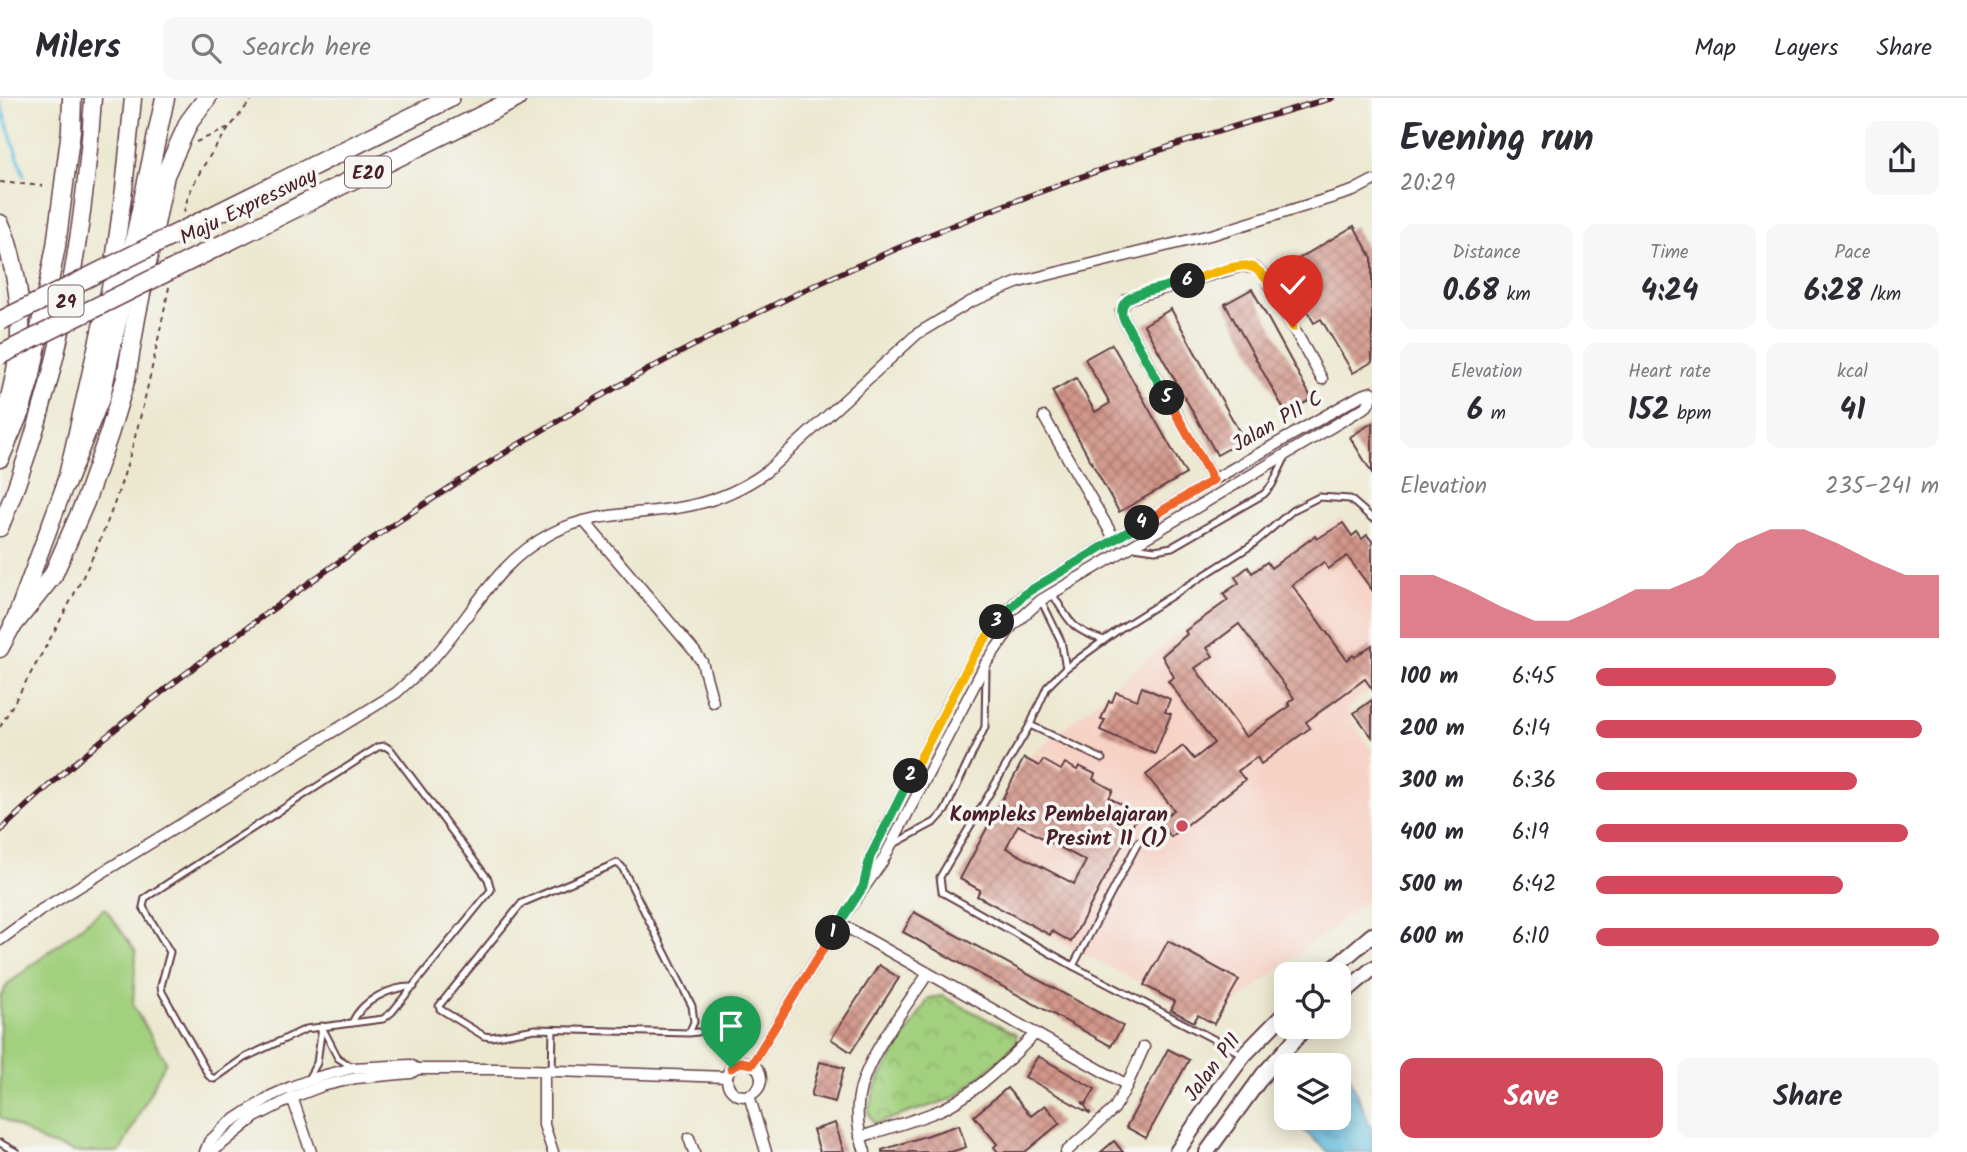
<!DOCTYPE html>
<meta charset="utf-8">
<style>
:root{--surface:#fff;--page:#f7f7f7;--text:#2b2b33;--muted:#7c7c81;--line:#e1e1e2;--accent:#d1495b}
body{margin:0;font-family:Kalam,sans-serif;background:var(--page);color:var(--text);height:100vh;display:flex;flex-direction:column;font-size:26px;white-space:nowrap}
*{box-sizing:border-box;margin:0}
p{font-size:23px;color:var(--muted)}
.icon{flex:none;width:38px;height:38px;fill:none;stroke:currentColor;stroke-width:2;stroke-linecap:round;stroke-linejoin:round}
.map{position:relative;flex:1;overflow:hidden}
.drawer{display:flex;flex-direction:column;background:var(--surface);width:595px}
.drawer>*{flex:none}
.buttons{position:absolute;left:1274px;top:864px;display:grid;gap:14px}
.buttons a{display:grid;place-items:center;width:77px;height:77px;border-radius:14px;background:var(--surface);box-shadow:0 4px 18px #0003;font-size:35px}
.pin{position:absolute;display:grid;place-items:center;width:60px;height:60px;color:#fff;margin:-72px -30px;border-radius:50% 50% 50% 0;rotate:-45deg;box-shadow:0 0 7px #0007}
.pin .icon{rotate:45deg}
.km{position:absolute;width:35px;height:35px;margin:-18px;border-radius:50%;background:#222;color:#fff;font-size:19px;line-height:35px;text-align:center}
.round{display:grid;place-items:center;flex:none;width:74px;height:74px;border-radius:14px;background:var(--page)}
.summary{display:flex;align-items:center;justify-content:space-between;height:119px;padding:0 28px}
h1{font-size:38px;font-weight:700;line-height:52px}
.figures{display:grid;grid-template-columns:repeat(3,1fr);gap:10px;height:119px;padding:7px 28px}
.figures div{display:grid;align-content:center;border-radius:14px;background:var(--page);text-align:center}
.figures b{font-size:30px;font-weight:700}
.figures small{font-size:19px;font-weight:400}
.figures p{font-size:19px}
.chart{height:196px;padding:14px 28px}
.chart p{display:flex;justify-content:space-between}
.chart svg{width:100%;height:126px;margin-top:7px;fill:var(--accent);opacity:.7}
.cta{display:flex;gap:14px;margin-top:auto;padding:14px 28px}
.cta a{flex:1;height:80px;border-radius:14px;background:var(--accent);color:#fff;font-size:28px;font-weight:700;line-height:80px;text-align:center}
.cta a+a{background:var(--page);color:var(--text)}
ul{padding:0 28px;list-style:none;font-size:23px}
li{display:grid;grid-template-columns:112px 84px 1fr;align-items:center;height:52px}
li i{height:18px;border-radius:9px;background:var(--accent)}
header{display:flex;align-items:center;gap:42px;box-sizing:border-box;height:98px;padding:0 35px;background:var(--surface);border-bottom:2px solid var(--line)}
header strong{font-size:33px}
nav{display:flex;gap:38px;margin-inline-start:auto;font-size:24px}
.search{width:490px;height:63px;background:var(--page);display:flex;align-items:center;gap:18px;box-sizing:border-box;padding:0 24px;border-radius:14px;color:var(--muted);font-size:26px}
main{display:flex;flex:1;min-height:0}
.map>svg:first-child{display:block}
.built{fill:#f6d2c5}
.park{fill:url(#park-crowns);stroke:#767854;stroke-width:2}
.pitch{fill:#a2d07e;stroke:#767854;stroke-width:2}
.water{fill:url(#water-ripples);stroke:#566f86;stroke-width:2}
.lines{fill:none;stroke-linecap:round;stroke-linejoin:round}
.stream{stroke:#63bfe1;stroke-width:3.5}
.building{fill:url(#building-cross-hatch);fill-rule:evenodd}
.service-casing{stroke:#623d44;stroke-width:9}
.minor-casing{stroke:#623d44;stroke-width:13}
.secondary-casing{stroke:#623d44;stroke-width:18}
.trunk-casing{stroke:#623d44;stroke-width:19}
.motorway-casing{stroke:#623d44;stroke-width:21}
.path{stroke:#623d44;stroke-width:2;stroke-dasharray:5 5;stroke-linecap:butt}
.service{stroke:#fff;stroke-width:5}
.minor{stroke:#fff;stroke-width:10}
.secondary{stroke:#fff;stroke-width:14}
.trunk{stroke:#fff;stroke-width:16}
.motorway{stroke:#fff;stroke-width:18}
.rail-casing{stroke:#4a1f2b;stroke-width:6}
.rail{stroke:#f6f6f2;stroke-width:3.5;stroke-dasharray:10;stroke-linecap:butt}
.motorway-bridge-casing{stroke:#623d44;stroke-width:21;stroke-linecap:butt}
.motorway-bridge{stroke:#fff;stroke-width:18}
.split-1-casing{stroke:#fff;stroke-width:14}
.split-2-casing{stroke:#fff;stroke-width:14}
.split-3-casing{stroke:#fff;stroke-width:14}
.split-4-casing{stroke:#fff;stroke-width:14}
.split-5-casing{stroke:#fff;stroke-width:14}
.split-6-casing{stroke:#fff;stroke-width:14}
.split-7-casing{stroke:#fff;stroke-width:14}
.split-1{stroke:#f0652b;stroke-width:9}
.split-2{stroke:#22a559;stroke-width:9}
.split-3{stroke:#f5b400;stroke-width:9}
.split-4{stroke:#22a559;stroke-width:9}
.split-5{stroke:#f0652b;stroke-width:9}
.split-6{stroke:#22a559;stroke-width:9}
.split-7{stroke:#f5b400;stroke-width:9}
.poi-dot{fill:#d1495b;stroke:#f6f6f2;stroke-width:2.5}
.labels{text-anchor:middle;stroke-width:7;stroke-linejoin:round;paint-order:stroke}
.shield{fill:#f6f6f2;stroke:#7e6067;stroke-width:2}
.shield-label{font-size:19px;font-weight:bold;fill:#4a1f2b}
.street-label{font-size:21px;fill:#4a1f2b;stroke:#f6f6f2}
.poi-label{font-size:21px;font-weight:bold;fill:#4a1f2b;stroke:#f6f6f2;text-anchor:end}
</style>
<header>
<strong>Milers</strong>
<div class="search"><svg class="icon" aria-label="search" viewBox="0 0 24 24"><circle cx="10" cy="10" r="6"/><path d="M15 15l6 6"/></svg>Search here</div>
<nav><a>Map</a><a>Layers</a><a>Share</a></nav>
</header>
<main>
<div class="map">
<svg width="1372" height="1054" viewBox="0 0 1372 1054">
<defs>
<pattern id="park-crowns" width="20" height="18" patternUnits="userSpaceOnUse" patternTransform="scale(1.75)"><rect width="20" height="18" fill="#a2d07e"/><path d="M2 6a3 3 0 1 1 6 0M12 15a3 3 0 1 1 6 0" fill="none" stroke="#8db26d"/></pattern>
<pattern id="water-ripples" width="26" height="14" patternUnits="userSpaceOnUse" patternTransform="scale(1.75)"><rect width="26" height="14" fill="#63bfe1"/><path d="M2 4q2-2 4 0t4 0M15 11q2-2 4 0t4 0" fill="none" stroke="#549bb7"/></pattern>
<pattern id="building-cross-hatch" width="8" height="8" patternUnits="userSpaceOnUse" patternTransform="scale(1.75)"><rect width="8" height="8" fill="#d2968a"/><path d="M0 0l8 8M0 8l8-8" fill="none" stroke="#ac7a71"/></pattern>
</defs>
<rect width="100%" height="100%" fill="#f6f6f2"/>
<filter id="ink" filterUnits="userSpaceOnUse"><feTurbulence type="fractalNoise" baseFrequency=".0143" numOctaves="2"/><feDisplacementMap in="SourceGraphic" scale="14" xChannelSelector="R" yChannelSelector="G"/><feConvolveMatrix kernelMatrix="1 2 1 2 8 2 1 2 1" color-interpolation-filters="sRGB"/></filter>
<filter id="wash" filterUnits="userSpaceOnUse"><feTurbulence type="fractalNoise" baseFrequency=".00686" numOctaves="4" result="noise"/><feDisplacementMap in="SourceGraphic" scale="28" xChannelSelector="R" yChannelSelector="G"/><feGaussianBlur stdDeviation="1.57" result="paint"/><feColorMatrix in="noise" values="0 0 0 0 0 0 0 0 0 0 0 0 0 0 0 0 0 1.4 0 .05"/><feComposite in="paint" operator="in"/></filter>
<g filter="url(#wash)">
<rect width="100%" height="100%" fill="#ece8d0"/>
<polygon class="built" points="1341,420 1372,461 1372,590 1346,612 1372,653 1372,799 1212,923 961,792 1022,665 1226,496 1265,467"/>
<polygon class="park" points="942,898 1016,936 1017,947 954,1000 874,1026 868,1014 877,984 929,900"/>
<polygon class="pitch" points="105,810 136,854 133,908 166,963 120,1054 75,1054 44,1044 0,1019 0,899 8,886"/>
<polygon class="water" points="1340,956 1372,1032 1372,1054 1328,1054 1290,1020 1339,1020 1339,968 1318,968"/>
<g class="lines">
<polyline class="stream" points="0,5 24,78"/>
</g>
<g id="blocks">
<g class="building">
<polygon points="1354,128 1372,160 1372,264 1353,275 1321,221 1314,225 1283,170"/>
<polygon points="1252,191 1312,301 1286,315 1225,206"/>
<polygon points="1171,211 1244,342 1217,357 1144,227"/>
<polygon points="1112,246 1186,376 1119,414 1052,293 1076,280 1095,314 1110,305 1085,261"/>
<polygon points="1372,325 1372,375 1350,339"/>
<path d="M1343,425L1352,438L1357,434L1362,441L1367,437L1372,443V492L1347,458L1328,471L1324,464L1292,487L1347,562L1353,557L1355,559L1372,547V591L1365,581L1306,624L1310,630L1261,666L1257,659L1238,673L1245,682L1171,739L1159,723L1174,712L1146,677L1183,648L1194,661L1214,645L1168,583L1174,579L1162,558L1187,536L1185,533L1228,502L1223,496L1239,485L1235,479L1248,469L1252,475L1267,464L1271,470L1315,438L1317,441ZM1239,526L1294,600L1288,605L1290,608L1246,639L1195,570L1213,558L1207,550Z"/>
<polygon points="1142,589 1170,601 1165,614 1171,616 1155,656 1100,632 1105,622 1101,621 1109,603 1112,604 1116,594 1137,602"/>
<polygon points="1372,602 1372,639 1354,615"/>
<path d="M1024,660L1039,668L1043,662L1061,672L1065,665L1077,672L1079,668L1095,676L1093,681L1113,692L1109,700L1127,709L1123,716L1135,723L1071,844L1052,833L1050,837L977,798L980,792L960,781ZM1018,727L1086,763L1074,786L1006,750Z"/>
<polygon points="914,814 1123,928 1111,948 903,834"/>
<polygon points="1168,843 1239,882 1214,926 1198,917 1194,924 1171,912 1175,904 1144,887"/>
<polygon points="879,867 899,880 851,954 831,941"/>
<polygon points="1168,951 1189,962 1146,1040 1126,1029"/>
<polygon points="1038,958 1095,991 1086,1006 1082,1004 1091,1016 1025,979"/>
<polygon points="820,964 844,970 835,1004 811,998"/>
<polygon points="1007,990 1031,1018 1045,1007 1060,1025 1025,1054 998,1054 994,1049 997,1046 974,1018"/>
<polygon points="835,1025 844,1054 820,1054 813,1032"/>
<polygon points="959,1027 966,1049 951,1054 882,1054 882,1052"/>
<polygon points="1114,1043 1123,1054 1101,1054"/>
</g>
</g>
</g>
<g filter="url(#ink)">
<use href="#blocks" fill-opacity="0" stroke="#623d44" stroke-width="2"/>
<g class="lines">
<defs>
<g id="service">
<polyline points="1134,449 1155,452 1172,449 1264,396 1272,387 1286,358"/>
<path d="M1052,495C1069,523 1071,532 1104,542"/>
<polyline points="1041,502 1061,543 1066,570"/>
<polyline points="1030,627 1102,661"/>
<polygon points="385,648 391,652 488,781 491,792 392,914 383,921 306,931 244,960 214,981 209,978 162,894 161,888 170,854 143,809 145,800 378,649"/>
<polyline points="892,747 935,724 945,713 985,629 986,571"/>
<polyline points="1073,868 1139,743"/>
<path d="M352,925C362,902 391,888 414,889"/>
<polyline points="323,931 338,960 352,969"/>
<polyline points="689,935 694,924 692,908 622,769 617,765 522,805 439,908 440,911 484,938 491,939 535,931 689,935 698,934"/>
<polyline points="1244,957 1073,868 942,794 940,779 1030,627 1047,589 1066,570 1121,530 1252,447 1293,412 1319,399 1350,401 1372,420"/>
<polyline points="552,973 553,932"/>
<polyline points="308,981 317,965 322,928"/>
<polyline points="0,1045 16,1054"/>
</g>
<g id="minor">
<polyline points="1044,319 1115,442"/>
<polyline points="1213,382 1123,220 1121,213 1127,201 1242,168 1255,170 1264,177 1322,281"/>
<polyline points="584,423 695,554 702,564 713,604"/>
<path d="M864,785L872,755C894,711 917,668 939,624C963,578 985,529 1026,495L1213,382L1360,298L1372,294"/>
<polyline points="839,825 1127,987"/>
<path d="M0,842L41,812L396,595C409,583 423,571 435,558C475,513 496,464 552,435C596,412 645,418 693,407C719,401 744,390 766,374L917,236L970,204L1019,184L1214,136L1353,93L1372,83"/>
<circle cx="744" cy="981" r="17"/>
<polyline points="752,966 839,825 882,764 986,565 1012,528 1041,502 1367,308 1372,299"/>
<polyline points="544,973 544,1027 553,1054"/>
<polyline points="749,997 766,1054"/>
<polyline points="292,999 311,1054"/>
<path d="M860,1039C886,1031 913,1023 938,1013C973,998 1009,962 1036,935"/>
<polyline points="689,1040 694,1054"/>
<polyline points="207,1052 217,1050 255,1019 296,998 322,988 356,980 411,975 417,971"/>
<polyline points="205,1054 209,1044 228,1026 271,998 291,989 318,979 353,970 410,967 417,971 501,971 727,979"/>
<path d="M865,1054C858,1034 855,1010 861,989C872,951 905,910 927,877"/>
<polyline points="1066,1054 1114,1011 1127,987 1144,949"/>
</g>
<g id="secondary">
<polyline points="1325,877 1372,837"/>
<polyline points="1339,899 1372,871"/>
<polyline points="1177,1054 1221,988 1244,957 1286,914"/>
<polyline points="1207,1054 1263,977 1306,929"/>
</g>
<g id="trunk">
<path d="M0,430C56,294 84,146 93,0"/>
<polyline points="0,551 13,527 65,387 111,185 124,91 133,0"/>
</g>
<g id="motorway">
<polyline points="206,121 450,0"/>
<path d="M0,126C8,143 11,159 15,177C27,237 17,278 0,336"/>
<polyline points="219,148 517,0"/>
<polyline points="0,360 21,311 31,277 56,148 71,32 72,0"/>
<polyline points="65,387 101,298 165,0"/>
<polyline points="13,527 53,477 85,404 109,336 126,280 136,220 165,77 189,24 207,0"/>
</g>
</defs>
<use href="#service" class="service-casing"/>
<use href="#minor" class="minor-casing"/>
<use href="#secondary" class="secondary-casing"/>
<use href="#trunk" class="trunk-casing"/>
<use href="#motorway" class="motorway-casing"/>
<g class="path">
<polyline points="196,44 229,30"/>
<polyline points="0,84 43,88"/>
<path d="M184,114C191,77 229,30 253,0"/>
<path d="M0,629C32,573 65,517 92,460C132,374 150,280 169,189"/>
</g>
<use href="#service" class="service"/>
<use href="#minor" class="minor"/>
<use href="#secondary" class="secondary"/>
<use href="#trunk" class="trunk"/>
<use href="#motorway" class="motorway"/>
<defs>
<path id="rail" d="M0,733C89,647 188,572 288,500C462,374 649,262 846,173C1003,102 1166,46 1332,0"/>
</defs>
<use href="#rail" class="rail-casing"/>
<use href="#rail" class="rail"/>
<defs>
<g id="motorway-bridge">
<polyline points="0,223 206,121"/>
<polyline points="0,257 219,148"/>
</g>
</defs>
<use href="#motorway-bridge" class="motorway-bridge-casing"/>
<use href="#motorway-bridge" class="motorway-bridge"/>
</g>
</g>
<g class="lines" filter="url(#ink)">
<defs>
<polyline id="split-1" points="731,970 740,964 752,966 833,835"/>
<polyline id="split-2" points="833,835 863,789 870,759 911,678"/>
<polyline id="split-3" points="911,678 973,559 997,524"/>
<polyline id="split-4" points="997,524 1026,495 1142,425"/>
<polyline id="split-5" points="1142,425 1213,382 1167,300"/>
<path id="split-6" d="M1167,300L1123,220C1121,214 1121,209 1125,204C1132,194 1174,187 1188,183"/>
<path id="split-7" d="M1188,183C1203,179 1234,166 1248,168C1268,171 1284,212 1293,229"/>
</defs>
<use href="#split-1" class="split-1-casing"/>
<use href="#split-2" class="split-2-casing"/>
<use href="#split-3" class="split-3-casing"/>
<use href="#split-4" class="split-4-casing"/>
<use href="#split-5" class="split-5-casing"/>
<use href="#split-6" class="split-6-casing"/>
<use href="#split-7" class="split-7-casing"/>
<use href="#split-1" class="split-1"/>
<use href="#split-2" class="split-2"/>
<use href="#split-3" class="split-3"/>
<use href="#split-4" class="split-4"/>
<use href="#split-5" class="split-5"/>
<use href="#split-6" class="split-6"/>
<use href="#split-7" class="split-7"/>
</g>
<circle class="poi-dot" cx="1182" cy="728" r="7"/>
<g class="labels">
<g class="shield">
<rect x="345" y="58.5" width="46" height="31" rx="5"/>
<rect x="48.5" y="187.5" width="35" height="31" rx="5"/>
</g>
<g class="shield-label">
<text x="368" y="81">E20</text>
<text x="66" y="210">29</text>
</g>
<g class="street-label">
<text transform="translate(248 108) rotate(-26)" y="7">Maju Expressway</text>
<text transform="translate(1277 323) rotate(-30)" y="7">Jalan P11 C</text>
<text transform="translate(1212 969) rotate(-53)" y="7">Jalan P11</text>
</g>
<g class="poi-label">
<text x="1168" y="723">Kompleks Pembelajaran<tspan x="1168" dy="24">Presint 11 (1)</tspan></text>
</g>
</g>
</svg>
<div class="buttons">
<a><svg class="icon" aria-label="locate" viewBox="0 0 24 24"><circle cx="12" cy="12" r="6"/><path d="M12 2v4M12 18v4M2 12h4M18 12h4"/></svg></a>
<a><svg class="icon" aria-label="layers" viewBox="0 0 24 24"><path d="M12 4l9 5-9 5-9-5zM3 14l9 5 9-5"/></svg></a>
</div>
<div class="pin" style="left:731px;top:970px;background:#1e9e55"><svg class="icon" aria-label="arrive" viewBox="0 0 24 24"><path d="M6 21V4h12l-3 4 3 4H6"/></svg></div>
<div class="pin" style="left:1293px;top:229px;background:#d93025"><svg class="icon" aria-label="check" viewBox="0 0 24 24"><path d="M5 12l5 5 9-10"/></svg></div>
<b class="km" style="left:833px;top:835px">1</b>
<b class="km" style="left:911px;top:678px">2</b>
<b class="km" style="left:997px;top:524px">3</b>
<b class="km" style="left:1142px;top:425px">4</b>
<b class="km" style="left:1167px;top:300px">5</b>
<b class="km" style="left:1188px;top:183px">6</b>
</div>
<section class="drawer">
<div class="summary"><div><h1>Evening run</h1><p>20:29</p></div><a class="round"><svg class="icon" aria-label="share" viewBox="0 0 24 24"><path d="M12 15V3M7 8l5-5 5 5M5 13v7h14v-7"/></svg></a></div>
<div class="figures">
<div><p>Distance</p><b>0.68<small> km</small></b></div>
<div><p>Time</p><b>4:24</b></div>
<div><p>Pace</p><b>6:28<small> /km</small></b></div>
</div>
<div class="figures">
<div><p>Elevation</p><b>6<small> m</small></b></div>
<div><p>Heart rate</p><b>152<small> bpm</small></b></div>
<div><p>kcal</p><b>41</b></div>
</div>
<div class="chart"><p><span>Elevation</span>235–241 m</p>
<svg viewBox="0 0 160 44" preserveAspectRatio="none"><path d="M0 44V22L10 22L20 27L30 33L40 38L50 38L60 33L70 27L80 27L90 22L100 11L110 6L120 6L130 11L140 17L150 22L160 22V44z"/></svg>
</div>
<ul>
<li><b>100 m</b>6:45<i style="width:70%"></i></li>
<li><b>200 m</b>6:14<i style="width:95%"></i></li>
<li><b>300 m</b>6:36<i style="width:76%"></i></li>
<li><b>400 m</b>6:19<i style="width:91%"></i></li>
<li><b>500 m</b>6:42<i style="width:72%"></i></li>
<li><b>600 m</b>6:10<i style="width:100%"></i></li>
</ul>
<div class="cta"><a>Save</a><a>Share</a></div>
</section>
</main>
